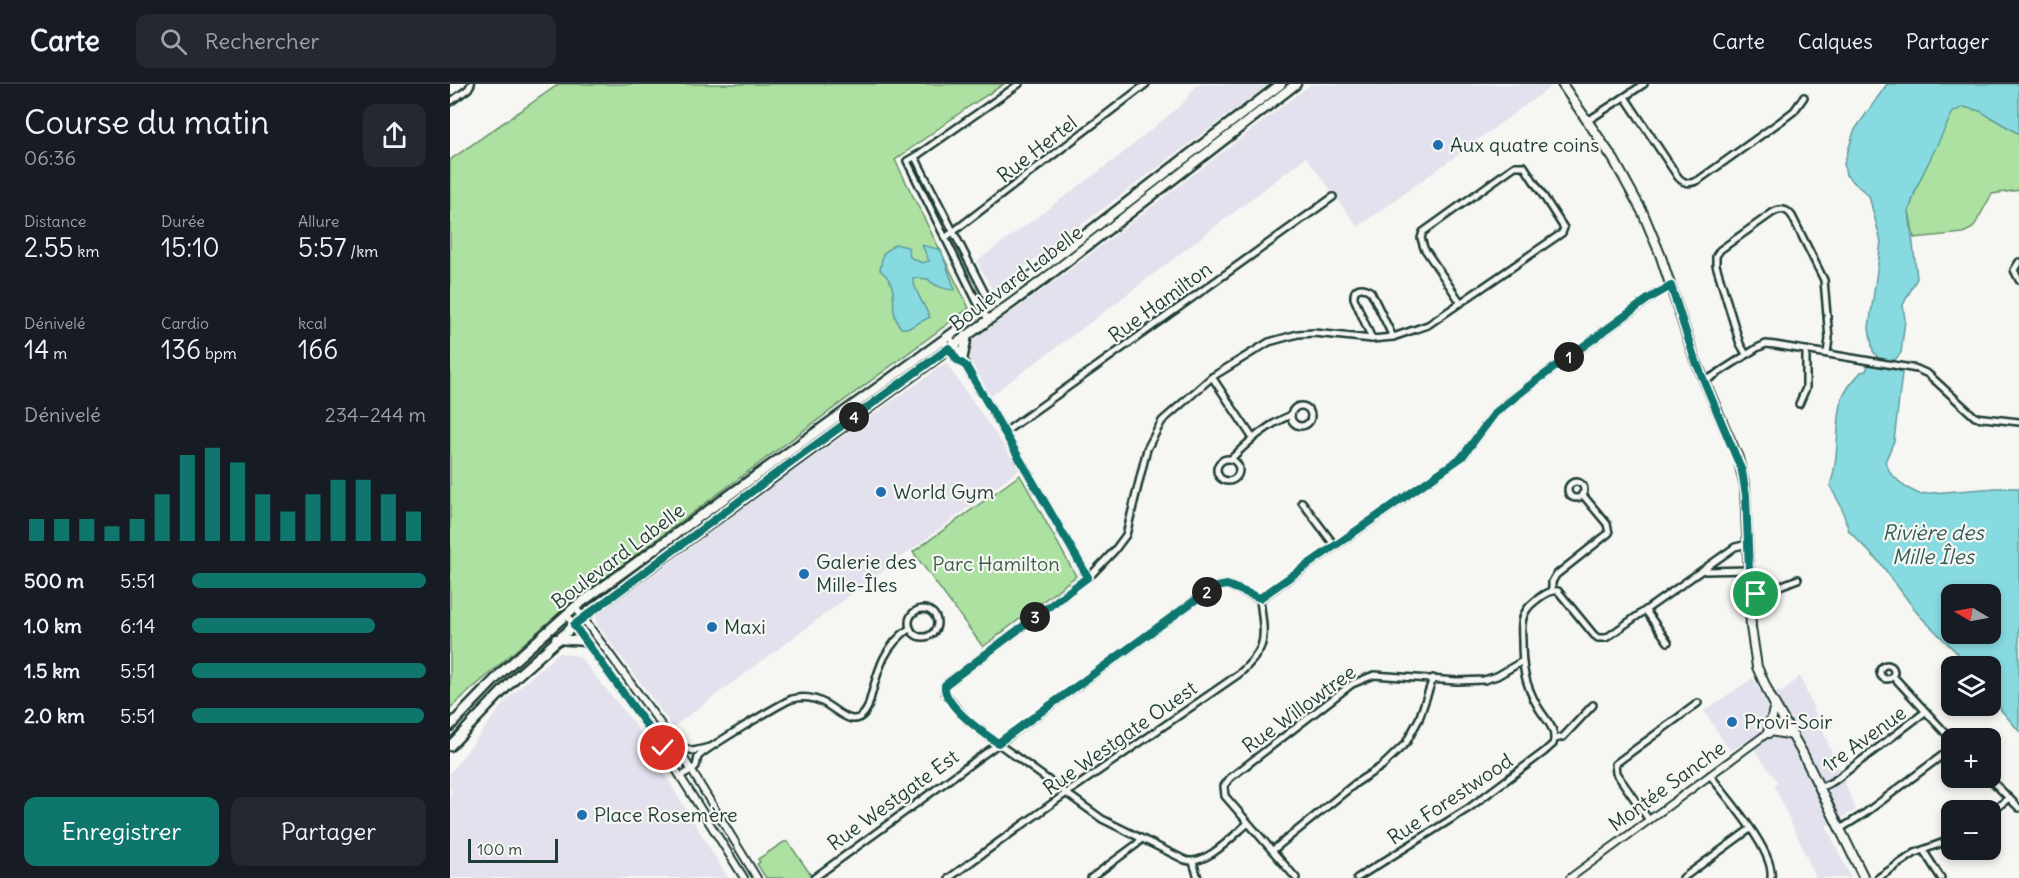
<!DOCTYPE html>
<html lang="fr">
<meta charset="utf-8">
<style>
:root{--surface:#171b24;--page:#242831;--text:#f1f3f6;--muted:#9ea1a6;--line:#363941;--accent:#0f766e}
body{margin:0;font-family:Delius,sans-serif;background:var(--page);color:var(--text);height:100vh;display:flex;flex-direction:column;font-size:22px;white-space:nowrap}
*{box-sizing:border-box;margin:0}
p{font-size:20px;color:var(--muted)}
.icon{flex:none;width:33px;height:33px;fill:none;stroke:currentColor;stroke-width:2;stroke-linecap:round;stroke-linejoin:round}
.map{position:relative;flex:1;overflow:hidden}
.sheet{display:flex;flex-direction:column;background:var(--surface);width:450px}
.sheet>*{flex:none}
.needle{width:39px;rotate:280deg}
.controls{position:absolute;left:1491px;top:500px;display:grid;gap:12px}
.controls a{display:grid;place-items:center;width:60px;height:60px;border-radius:12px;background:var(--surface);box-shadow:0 3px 9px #0003;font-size:30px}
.scale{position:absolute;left:18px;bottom:15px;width:90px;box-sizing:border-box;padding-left:6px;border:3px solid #1f3d34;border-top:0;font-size:16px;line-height:21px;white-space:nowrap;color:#1f3d34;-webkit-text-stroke:4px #f6f6f2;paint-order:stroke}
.pin{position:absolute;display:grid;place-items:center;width:51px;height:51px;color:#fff;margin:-26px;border:3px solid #fff;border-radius:50%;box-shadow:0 2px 6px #0007}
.km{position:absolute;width:30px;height:30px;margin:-15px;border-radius:50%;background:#222;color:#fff;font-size:16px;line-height:30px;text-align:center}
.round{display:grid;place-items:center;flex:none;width:63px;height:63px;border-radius:12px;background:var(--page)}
.head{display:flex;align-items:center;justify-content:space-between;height:102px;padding:0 24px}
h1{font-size:33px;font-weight:600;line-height:45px}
.figures{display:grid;grid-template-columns:repeat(3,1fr);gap:9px;height:102px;padding:6px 24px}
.figures div{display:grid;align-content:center}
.figures b{font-size:26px;font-weight:600}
.figures small{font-size:16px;font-weight:400}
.figures p{font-size:16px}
.chart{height:168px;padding:12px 24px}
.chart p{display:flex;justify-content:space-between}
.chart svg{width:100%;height:108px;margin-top:6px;stroke:var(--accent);stroke-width:6}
.button{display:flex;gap:12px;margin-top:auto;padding:12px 24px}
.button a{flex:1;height:69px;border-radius:12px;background:var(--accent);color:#fff;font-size:24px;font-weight:600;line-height:69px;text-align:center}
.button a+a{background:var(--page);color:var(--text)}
ul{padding:0 24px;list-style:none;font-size:20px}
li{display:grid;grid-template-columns:96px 72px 1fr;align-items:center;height:45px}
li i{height:15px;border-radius:8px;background:var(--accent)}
header{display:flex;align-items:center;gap:36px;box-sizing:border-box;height:84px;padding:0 30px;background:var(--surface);border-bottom:2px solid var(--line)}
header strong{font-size:28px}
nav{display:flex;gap:33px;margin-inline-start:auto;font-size:21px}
.search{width:420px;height:54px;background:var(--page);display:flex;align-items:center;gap:15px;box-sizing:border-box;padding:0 21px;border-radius:12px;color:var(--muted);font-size:22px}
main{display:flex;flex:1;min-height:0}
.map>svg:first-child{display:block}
.built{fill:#e3e1ed}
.green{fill:#ade1a2;stroke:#668f6b;stroke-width:1.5}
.water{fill:#88dae1;stroke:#5e9b9c;stroke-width:1.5;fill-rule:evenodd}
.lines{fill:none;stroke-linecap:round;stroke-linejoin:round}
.minor-casing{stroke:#1f3d34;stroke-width:10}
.tertiary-casing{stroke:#1f3d34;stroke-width:10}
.secondary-casing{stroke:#1f3d34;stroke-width:12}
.primary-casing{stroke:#1f3d34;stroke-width:13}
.minor{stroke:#f6f6f2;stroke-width:5}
.tertiary{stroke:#f6f6f2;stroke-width:6}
.secondary{stroke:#f6f6f2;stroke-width:8}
.primary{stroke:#f6f6f2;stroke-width:8}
.route-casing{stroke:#fff;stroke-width:12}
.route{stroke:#0f766e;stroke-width:8}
.poi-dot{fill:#1f6fb2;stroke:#f6f6f2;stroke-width:2}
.labels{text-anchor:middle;stroke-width:4.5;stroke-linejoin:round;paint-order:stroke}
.poi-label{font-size:20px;fill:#1f3d34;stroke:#f6f6f2;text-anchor:start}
.street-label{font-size:20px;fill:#1f3d34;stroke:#f6f6f2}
.park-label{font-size:20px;fill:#3b5e4a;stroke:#f6f6f2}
.water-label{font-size:21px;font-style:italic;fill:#345c57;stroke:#f6f6f2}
</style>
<header>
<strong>Carte</strong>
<div class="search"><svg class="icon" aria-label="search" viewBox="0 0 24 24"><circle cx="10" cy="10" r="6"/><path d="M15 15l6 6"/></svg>Rechercher</div>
<nav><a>Carte</a><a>Calques</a><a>Partager</a></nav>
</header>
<main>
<section class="sheet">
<div class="head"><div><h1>Course du matin</h1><p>06:36</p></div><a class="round"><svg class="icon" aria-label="share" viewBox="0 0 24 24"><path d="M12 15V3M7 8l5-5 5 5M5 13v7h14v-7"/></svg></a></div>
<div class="figures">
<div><p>Distance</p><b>2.55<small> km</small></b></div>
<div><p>Durée</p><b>15:10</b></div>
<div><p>Allure</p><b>5:57<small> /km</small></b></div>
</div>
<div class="figures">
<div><p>Dénivelé</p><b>14<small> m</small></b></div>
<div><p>Cardio</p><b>136<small> bpm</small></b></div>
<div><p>kcal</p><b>166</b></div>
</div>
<div class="chart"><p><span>Dénivelé</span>234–244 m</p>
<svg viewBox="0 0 160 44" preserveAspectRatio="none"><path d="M5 44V35M15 44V35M25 44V35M35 44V38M45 44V35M55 44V25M65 44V9M75 44V6M85 44V12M95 44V25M105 44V32M115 44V25M125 44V19M135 44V19M145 44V25M155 44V32"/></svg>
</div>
<ul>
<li><b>500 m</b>5:51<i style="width:100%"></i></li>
<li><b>1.0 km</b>6:14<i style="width:78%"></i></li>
<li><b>1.5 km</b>5:51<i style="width:100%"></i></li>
<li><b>2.0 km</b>5:51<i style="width:99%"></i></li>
</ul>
<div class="button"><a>Enregistrer</a><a>Partager</a></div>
</section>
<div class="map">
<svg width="1569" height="794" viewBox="0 0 1569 794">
<rect width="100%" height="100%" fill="#f6f6f2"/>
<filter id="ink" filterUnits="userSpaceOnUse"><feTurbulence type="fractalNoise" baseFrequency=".0167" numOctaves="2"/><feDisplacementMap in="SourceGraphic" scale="12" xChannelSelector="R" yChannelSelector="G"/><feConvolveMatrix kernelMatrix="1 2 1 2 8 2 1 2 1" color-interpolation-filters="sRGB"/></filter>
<g filter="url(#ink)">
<g class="built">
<polygon points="748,0 819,0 543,207 527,177 667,74 732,20"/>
<polygon points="861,0 1101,0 1102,2 908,143 856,73 641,238 540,312 520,275 520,262 528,252 608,195"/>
<polygon points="496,279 570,385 223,643 146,539 147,531 248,458 256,449"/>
<polygon points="108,569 129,572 183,638 278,794 0,794 0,711 2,707 0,704 0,689 57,615"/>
<polygon points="1350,592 1406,726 1376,742 1401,794 1366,794 1324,701 1328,698 1298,657 1280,667 1254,627 1303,594 1310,607 1332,608"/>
</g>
<g class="green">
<polygon points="109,0 554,0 518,23 445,76 519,224 118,521 0,624 0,76"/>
<polygon points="1514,23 1531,27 1569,50 1569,106 1542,110 1523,144 1513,149 1464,154 1459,127 1467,102 1502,28"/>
<polygon points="570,391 626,492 533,563 463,468"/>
<polygon points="334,758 338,758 361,791 359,794 316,794 307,780 310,778 308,775"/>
</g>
<g class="water">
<path d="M1437,0H1569V50L1530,27L1514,23L1503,28L1467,102L1459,127L1467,194L1453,221L1455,236L1451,269L1442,279V283L1452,289L1444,357L1435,378L1441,390L1455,403L1469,410L1547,404H1569V647L1551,626L1541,602L1540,582H1520L1468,530L1431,480L1399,447L1391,422L1380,402C1390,372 1385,344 1392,316C1395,305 1404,296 1411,288L1416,287L1418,281L1427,280L1428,274L1423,267L1419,244L1431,158L1419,112L1396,91L1394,80L1404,47ZM1502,510H1540V549H1502Z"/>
<path d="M445,160L458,163L460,173L472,179L479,177L472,161L491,166L505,206C496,206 484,202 478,195L463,194C463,204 475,223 480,233L459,244H451C435,224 454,205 430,186L433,170Z"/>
</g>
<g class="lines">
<defs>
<g id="minor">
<path d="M1175,13L1228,93C1235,101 1242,100 1250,95L1331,37L1344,27L1354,13"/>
<polyline points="0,18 18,5 21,0"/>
<polyline points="1139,36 1194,0"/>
<polyline points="465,73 542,223"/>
<polyline points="495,154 696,0"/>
<polyline points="1569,178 1564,186 1569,196"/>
<polyline points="538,235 527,218 457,77 469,70 569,0"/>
<polyline points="499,252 513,272 516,282 638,493"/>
<path d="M922,255L904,214C903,202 914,202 921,208L943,253"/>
<polyline points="493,256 507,276 515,281"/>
<path d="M1296,270L1290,260L1266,181V172L1270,166L1322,129C1330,124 1336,124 1342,132L1374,196L1379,255L1377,269"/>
<polyline points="762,293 802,353"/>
<polyline points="1254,298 1307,264 1316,260 1325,261 1467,285 1478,290 1525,333 1569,338"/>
<polyline points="1349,320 1356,304 1356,266"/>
<circle cx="851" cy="332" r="10"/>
<polyline points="555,348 883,113"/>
<circle cx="778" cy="386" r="11"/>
<path d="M781,375C800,356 817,341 841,331"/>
<circle cx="1126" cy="406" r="8"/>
<polyline points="852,418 885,462"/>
<polyline points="1255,487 1299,486"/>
<polyline points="1102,506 1102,498 1106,491 1159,449 1157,440 1132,410"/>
<path d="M1300,511C1315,510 1333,500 1348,495"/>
<polyline points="810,515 1012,373 1045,329 1079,302 1203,212 1221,202"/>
<circle cx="473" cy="539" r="14"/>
<polyline points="1196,527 1218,558"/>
<circle cx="1437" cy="588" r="7"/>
<polyline points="1443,592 1502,656"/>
<polyline points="1105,655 1113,653 1143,621"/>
<polyline points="226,661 243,667 260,663"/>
<path d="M1260,691C1277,714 1325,767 1321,794"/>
<path d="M231,692C235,689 243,686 246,682C247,679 247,676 248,673C253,666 333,618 342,615C353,612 365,614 374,619C390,628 406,648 418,623C428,589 430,566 460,544"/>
<polyline points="1538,693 1569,724"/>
<polyline points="1370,704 1384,697 1475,628"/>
<polyline points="1540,729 1559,714"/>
<polyline points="1199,736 1166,689 1165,680 1248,619"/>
<path d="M798,739C783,752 755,783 735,776L652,735L539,653L517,636L504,621L495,609V601L643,489L664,467L676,451L697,365L712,337L762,293L819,258L848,250L864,249L922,255L943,253L978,241L1112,149L1114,144L1074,82H1065L973,148L971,154L974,164L1011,219"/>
<polyline points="1390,745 1414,730 1502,664"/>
<polyline points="823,766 906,699 932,682 956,659 969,635 983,594"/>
<polyline points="1473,766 1491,794"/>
<polyline points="743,778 748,794"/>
<polyline points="364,794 762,504 777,501 810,515"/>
<path d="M499,794L611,713L789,590C820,562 814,553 810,515"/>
<polyline points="641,794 687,760 691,755"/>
<polyline points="846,794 775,712 774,702 780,694 902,600 924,591 1007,597 1034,596 1047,592 1071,578"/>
<path d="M907,794L1019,724L1094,668L1103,660C1108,645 1094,634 1088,623C1074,599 1072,581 1072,556C1071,540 1071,528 1084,518C1091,512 1100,505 1108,507L1144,551L1148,554H1156L1285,463L1298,460"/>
<polyline points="1233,794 1300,745"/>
<polyline points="1428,794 1465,769 1502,755"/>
</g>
<g id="tertiary">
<polyline points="125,523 226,661 307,794"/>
<polyline points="116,530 208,657 294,794"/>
<polyline points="1120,794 1334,637"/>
</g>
<g id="secondary">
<polyline points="1112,0 1164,76 1193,129 1210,170 1244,273 1288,374 1295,402 1301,543 1307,583 1320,612 1353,670 1414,794"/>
<polyline points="1320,647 1343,651"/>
<polyline points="1318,649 1325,621"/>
</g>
<g id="primary">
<polyline points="513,272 517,251"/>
<polyline points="106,555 135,557"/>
<polyline points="0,642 54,586 125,523 587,188 831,0"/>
<polyline points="0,662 67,592 138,529 593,196 846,0"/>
</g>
</defs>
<use href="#minor" class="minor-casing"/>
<use href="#tertiary" class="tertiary-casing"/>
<use href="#secondary" class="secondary-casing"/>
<use href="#primary" class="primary-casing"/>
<use href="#minor" class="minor"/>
<use href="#tertiary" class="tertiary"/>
<use href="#secondary" class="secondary"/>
<use href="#primary" class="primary"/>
</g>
</g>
<g class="lines" filter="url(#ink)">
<defs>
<path id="route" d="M213,664L124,541L320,394L499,264L507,276L516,282L638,493L495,601C492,620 533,649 548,659L762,504L777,501L810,514L1012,373L1045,329L1079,302L1198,215L1221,202L1244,273L1292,387L1296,411L1300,511L1306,510"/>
</defs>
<use href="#route" class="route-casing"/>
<use href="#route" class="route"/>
</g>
<g class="poi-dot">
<circle cx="988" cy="61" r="6"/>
<circle cx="431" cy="408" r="6"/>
<circle cx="354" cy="490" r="6"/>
<circle cx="262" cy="543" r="6"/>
<circle cx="1282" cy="638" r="6"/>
<circle cx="132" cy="731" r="6"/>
</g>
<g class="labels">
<g class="poi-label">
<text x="1000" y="68">Aux quatre coins</text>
<text x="443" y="415">World Gym</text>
<text x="366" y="485">Galerie des<tspan x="366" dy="23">Mille-Îles</tspan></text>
<text x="274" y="550">Maxi</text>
<text x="1294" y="645">Provi-Soir</text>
<text x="144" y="738">Place Rosemère</text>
</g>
<g class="street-label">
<text transform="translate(587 65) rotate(-38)" y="7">Rue Hertel</text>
<text transform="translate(566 194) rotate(-37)" y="7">Boulevard Labelle</text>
<text transform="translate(710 218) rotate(-36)" y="7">Rue Hamilton</text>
<text transform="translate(168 472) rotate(-37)" y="7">Boulevard Labelle</text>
<text transform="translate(849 625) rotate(-36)" y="7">Rue Willowtree</text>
<text transform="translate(670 654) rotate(-35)" y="7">Rue Westgate Ouest</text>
<text transform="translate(1414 655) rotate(-36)" y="7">1re Avenue</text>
<text transform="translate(1217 702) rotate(-36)" y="7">Montée Sanche</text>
<text transform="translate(1000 715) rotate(-34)" y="7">Rue Forestwood</text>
<text transform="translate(443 716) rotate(-36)" y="7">Rue Westgate Est</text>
</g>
<g class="park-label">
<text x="546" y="487">Parc Hamilton</text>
</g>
<g class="water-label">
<text x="1483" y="456">Rivière des<tspan x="1483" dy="24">Mille Îles</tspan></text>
</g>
</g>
</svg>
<div class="controls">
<a><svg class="needle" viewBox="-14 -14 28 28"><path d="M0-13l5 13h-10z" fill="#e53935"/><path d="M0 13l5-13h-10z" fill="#9ea1a6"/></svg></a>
<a><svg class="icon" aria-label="layers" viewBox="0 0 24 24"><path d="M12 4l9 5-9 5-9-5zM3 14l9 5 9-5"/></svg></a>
<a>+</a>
<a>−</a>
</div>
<div class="scale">100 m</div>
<div class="pin" style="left:1306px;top:510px;background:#1e9e55"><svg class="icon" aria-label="arrive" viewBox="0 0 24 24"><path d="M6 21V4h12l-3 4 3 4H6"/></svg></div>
<div class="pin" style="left:213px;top:664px;background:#d93025"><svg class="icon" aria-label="check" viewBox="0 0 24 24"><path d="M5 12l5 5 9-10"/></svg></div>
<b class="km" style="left:1119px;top:273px">1</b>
<b class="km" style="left:757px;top:508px">2</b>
<b class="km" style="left:585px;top:533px">3</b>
<b class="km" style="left:404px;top:333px">4</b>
</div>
</main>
